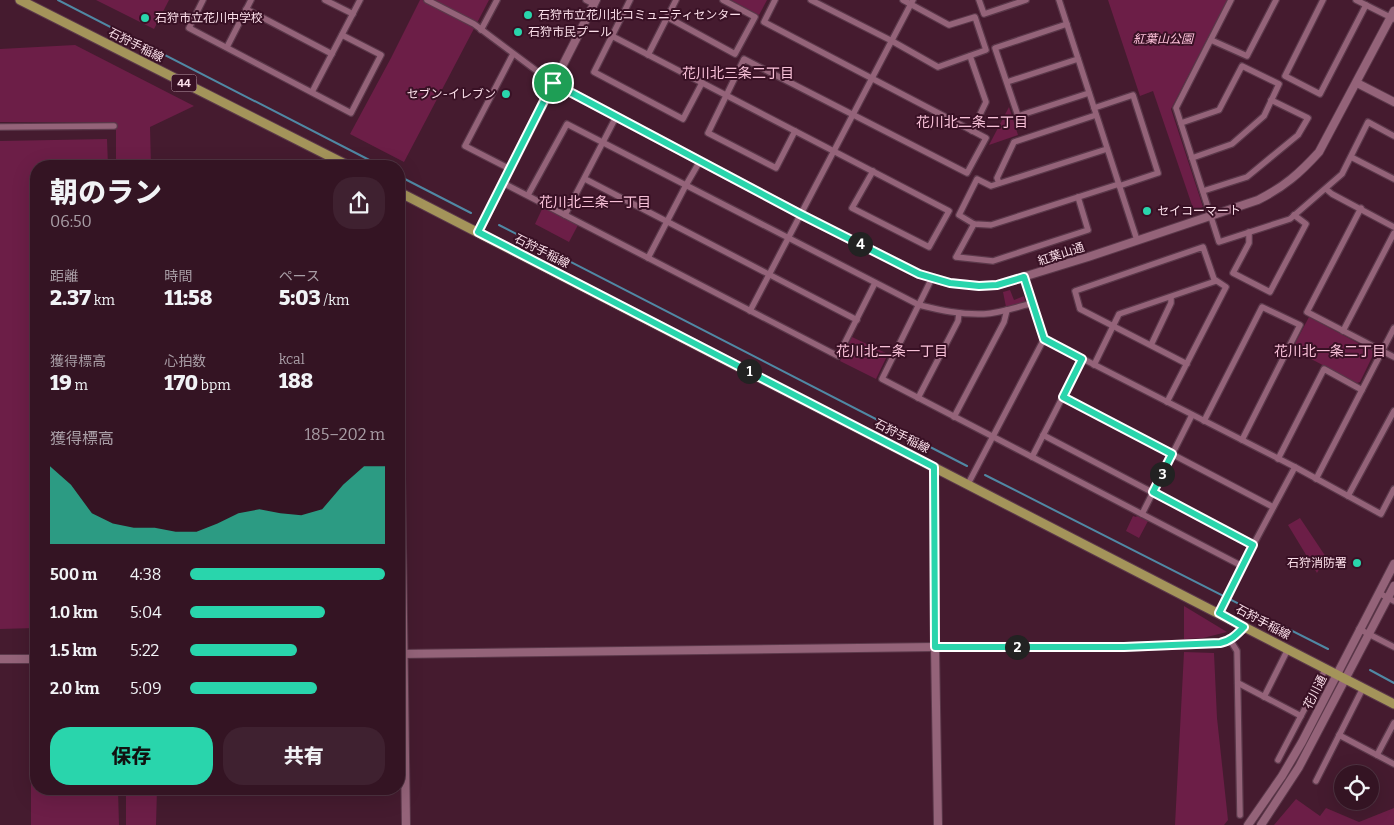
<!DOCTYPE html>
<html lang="ja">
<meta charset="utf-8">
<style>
:root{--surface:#341423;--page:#3f2130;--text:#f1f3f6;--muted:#a99ea6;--line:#4e3341;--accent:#29d5ac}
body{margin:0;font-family:Bitter,"Noto Sans JP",serif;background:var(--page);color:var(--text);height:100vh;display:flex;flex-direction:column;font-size:19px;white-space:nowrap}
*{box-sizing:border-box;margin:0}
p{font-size:16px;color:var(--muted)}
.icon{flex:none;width:28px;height:28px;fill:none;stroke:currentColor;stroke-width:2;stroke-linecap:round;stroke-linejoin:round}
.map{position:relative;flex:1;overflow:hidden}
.drawer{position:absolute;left:30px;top:160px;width:375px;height:635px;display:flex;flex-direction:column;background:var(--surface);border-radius:20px;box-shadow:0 5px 20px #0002,0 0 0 1px var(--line)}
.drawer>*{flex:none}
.tools{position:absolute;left:1334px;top:765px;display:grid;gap:10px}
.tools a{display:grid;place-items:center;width:45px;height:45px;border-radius:50%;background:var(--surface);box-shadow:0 5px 20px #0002,0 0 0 1px var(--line);font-size:25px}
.pin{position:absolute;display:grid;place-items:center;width:42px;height:42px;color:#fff;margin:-21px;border:2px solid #fff;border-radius:50%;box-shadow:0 1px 5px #0007}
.km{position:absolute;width:25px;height:25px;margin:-12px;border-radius:50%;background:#222;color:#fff;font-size:14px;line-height:25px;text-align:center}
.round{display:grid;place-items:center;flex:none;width:52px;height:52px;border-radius:20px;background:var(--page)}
.head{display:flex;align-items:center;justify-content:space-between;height:85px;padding:0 20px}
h1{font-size:28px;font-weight:800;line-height:38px}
.stats{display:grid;grid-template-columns:repeat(3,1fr);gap:8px;height:85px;padding:5px 20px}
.stats div{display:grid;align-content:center}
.stats b{font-size:21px;font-weight:800}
.stats small{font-size:14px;font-weight:400}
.stats p{font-size:14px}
.chart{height:140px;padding:10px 20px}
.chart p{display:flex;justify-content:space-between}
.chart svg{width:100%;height:90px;margin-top:5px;fill:var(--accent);opacity:.7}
.action{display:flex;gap:10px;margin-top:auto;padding:10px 20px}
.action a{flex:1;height:58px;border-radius:20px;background:var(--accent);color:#111;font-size:20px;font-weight:800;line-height:58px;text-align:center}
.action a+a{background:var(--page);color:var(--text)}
ul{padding:0 20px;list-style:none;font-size:16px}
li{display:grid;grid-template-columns:80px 60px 1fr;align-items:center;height:38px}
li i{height:12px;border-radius:6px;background:var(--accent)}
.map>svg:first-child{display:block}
.green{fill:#6c1e47}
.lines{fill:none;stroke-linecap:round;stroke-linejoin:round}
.stream{stroke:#5088a4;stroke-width:2}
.street-casing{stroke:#5b384a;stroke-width:8}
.secondary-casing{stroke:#5b384a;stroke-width:10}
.primary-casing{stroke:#5b384a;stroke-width:11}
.street{stroke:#946379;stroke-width:5.5}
.secondary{stroke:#946379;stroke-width:8}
.primary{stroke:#a4945a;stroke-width:9}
.route-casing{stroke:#fff;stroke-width:10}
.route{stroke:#29d5ac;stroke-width:6}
.poi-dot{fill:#29d5ac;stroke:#391125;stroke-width:2}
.labels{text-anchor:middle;stroke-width:4;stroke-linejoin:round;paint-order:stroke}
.shield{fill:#391125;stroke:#c1a1af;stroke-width:1}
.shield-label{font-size:11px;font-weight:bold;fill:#fbdfea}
.poi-label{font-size:12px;fill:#fbdfea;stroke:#391125;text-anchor:start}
.park-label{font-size:12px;font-style:italic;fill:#ffc3dc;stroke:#391125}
.street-label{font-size:12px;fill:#fbdfea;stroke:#391125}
.neighbourhood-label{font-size:14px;fill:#f8c1d8;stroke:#391125}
</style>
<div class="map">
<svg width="1394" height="825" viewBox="0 0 1394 825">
<rect width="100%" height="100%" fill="#451b2f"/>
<g class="green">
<polygon points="96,0 169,0 154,29"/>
<polygon points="420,0 489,0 404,162 350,134 391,58"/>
<polygon points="731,0 767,0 759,15"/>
<polygon points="1108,0 1227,0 1171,109 1203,207 1194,211 1153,91 1140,96"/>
<polygon points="75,45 194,106 150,127 151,166 116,166 116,122 0,122 0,49"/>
<polygon points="1009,107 1018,135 989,145"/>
<polygon points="107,139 108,166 36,166 36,628 0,629 0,141"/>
<polygon points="543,207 578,225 569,242 535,224"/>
<polygon points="1010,290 1014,300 1024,296 1025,300 1024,303 1006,307 1003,292"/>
<polygon points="1309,317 1373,351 1374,353 1360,382 1357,383 1292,349"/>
<polygon points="852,337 888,354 876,379 840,361"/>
<polygon points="1133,516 1136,517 1137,516 1148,521 1139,538 1126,531"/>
<polygon points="1300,518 1326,557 1317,573 1288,525"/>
<polygon points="1184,606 1227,632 1203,638 1184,639"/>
<polygon points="1184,652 1214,653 1217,718 1228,820 1224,825 1175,825"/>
<polygon points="31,712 36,712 36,789 118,789 119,825 31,825"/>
<polygon points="126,789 157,789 156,825 126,825"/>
<polygon points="1296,799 1320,816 1326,808 1359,822 1394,808 1394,825 1274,825"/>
</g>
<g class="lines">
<g class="stream">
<polyline points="58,0 381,166"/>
<polyline points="399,176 471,213"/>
<polyline points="499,225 967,466"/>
<polyline points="985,475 1328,649"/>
<polyline points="1370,670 1394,683"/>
</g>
<defs>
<g id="street">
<polyline points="203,0 189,28 351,113 381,55 342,35"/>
<polyline points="325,0 353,14"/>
<polyline points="427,0 474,24 553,83"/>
<polyline points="586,0 594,4"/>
<polyline points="630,0 594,72 683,119 702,83"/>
<polyline points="775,0 764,22 986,138 967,173 744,59 708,133 776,168 795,131"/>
<polyline points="811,0 892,41 938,67 986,50 975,17 949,25 903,0"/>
<polyline points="979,0 984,14 1026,0"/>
<polyline points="1059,0 1137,240"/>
<polyline points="1231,0 1176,108 1219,242 1290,219 1342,174 1368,122 1394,136"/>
<polyline points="1323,0 1285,76 1320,94 1366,5"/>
<polyline points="1356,0 1394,19"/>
<polyline points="246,9 332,54"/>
<polyline points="667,17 735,54 755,17 723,0"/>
<polyline points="1067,24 995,48 1018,116 1089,93"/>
<polyline points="481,30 497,0"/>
<polyline points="612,36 949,211 929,247 852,208 873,171"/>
<polyline points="1211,40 1247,56 1276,0"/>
<polyline points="227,47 251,0"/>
<polyline points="648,55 676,0"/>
<polyline points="970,56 986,102 972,131"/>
<polyline points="1007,82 1078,59"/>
<polyline points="312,92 360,0"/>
<polyline points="1094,108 1133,95 1158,173 1119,186"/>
<polyline points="1181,123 1219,110 1242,66 1279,84 1264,116 1232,144 1192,158"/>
<polyline points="0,127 114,126"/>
<polyline points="1107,149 991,186 977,179 959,215 974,224 991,225 1119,184"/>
<polyline points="1351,157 1394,179"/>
<polyline points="510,169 465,146 513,54"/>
<polyline points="585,179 857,320"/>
<polyline points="503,183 838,356 875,283"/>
<polyline points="999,183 997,178 1014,142 1096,115"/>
<polyline points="1326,189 1332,194 1394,227"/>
<polyline points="1203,191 1247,177 1298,135 1308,118 1271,100"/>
<path d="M528,195L567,124L919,305C940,310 961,315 984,314C1000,313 1017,307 1033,303"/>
<polyline points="1361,208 1307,312 1394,357"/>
<polyline points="565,215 616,117"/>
<polyline points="974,224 956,257 993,261 1088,230 1078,197"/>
<polyline points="1249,232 1249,243 1233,273 1270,292 1306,224 1294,215"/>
<polyline points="648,258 686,185 700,161"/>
<polyline points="932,278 882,379 1242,566"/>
<polyline points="750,311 913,0"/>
<polyline points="1343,331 1394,233"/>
<polyline points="1044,339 1295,467 1381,514 1394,489"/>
<polyline points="1151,345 1171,303 1171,297"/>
<polyline points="1094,365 1119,314 1216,281"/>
<polyline points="1063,397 1273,507"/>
<polyline points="918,398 958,321 959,313"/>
<polyline points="1167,402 1226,287 1214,279 1203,247 1075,291 1080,309 1187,364"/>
<polyline points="954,417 1004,322 1007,310"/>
<polyline points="1204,421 1262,307 1300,325 1242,440"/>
<polyline points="1043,435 1253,545"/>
<polyline points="1032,457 1082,359"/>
<polyline points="1278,459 1324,369 1362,390"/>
<polyline points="1316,479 1394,328"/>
<polyline points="968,484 1044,339 1024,277"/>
<polyline points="1348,496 1394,411"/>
<polyline points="1142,514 1192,415"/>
<polyline points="1379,593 1394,601"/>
<polyline points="1219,613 1229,594 1242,566 1295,467"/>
<polyline points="1359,629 1394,647"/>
<polyline points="1230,640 1237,651 1240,815"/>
<polyline points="1238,683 1301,716"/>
<polyline points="1264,697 1288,649"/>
<polyline points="1339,735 1394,764"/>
<polyline points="1377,755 1394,723"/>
<polyline points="1278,760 1326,668"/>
<polyline points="1316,781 1363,688"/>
</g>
<g id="secondary">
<path d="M553,83L800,214L899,264L919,274L950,283L979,286L997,285L1088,257L1258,200C1284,187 1300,173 1319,152L1394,11"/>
<polyline points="1357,83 1394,102"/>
<polyline points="478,232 596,0"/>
<polyline points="399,338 406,825"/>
<polyline points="934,467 935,647 938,825"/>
<path d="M399,654L935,647H1124L1220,643C1231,641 1237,634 1244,627"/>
<polyline points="0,659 36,659"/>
<polyline points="1248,825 1282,776 1302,742 1394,564"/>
<polyline points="1261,825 1299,767 1394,586"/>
</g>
<g id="primary">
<polyline points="20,0 349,166"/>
<polyline points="399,192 1394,704"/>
</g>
</defs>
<use href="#street" class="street-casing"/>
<use href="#secondary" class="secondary-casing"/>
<use href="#primary" class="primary-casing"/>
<use href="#street" class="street"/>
<use href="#secondary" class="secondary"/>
<use href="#primary" class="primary"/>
</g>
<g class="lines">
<defs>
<path id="route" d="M553,83L800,214L919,274L950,283L979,286L997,285L1024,277L1044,339L1082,359L1063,397L1172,454L1153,492L1253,545L1219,613L1244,627C1237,634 1231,641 1220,643L1124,647H935L934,467L478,232Z"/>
</defs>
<use href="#route" class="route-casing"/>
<use href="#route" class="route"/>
</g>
<g class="poi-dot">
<circle cx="528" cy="15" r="5"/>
<circle cx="145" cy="18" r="5"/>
<circle cx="518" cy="32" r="5"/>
<circle cx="506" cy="94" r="5"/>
<circle cx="1147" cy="211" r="5"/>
<circle cx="1357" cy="563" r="5"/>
</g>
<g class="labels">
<rect class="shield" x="171.5" y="74.5" width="25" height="17" rx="4"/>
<g class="shield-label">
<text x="184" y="87">44</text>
</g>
<g class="poi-label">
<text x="538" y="19">石狩市立花川北コミュニティセンター</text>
<text x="155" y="22">石狩市立花川中学校</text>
<text x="528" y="36">石狩市民プール</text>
<text x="496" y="98" text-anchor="end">セブン-イレブン</text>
<text x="1157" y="215">セイコーマート</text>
<text x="1347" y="567" text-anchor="end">石狩消防署</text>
</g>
<g class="park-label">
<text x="1163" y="43">紅葉山公園</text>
</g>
<g class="street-label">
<text transform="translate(136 45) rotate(27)" y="4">石狩手稲線</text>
<text transform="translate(542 251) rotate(27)" y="4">石狩手稲線</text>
<text transform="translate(1061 254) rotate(-18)" y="4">紅葉山通</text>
<text transform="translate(902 436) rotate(27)" y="4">石狩手稲線</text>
<text transform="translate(1263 622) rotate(28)" y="4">石狩手稲線</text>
<text transform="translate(1315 692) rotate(-63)" y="4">花川通</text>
</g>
<g class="neighbourhood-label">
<text x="738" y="78">花川北三条二丁目</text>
<text x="972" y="127">花川北二条二丁目</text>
<text x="595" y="207">花川北三条一丁目</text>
<text x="892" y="356">花川北二条一丁目</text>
<text x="1330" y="356">花川北一条二丁目</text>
</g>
</g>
</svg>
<div class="tools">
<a><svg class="icon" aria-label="locate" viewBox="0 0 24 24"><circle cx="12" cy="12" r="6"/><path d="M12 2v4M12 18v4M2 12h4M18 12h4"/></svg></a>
</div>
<div class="pin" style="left:553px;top:83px;background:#1e9e55"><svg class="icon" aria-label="arrive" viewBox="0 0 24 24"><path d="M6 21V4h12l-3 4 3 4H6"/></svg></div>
<b class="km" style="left:749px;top:371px">1</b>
<b class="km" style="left:1017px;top:647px">2</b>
<b class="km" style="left:1162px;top:474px">3</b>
<b class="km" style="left:860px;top:244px">4</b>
<section class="drawer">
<div class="head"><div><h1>朝のラン</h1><p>06:50</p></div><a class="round"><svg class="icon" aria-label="share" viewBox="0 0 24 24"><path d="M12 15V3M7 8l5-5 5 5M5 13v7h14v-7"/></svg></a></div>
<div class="stats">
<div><p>距離</p><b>2.37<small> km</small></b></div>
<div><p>時間</p><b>11:58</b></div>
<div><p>ペース</p><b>5:03<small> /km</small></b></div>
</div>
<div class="stats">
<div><p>獲得標高</p><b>19<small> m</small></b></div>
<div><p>心拍数</p><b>170<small> bpm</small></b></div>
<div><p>kcal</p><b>188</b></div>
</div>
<div class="chart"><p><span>獲得標高</span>185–202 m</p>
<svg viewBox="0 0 160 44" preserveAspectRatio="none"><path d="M0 44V6L10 15L20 29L30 34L40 36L50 36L60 38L70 38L80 34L90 29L100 27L110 29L120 30L130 27L140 15L150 6L160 6V44z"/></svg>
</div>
<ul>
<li><b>500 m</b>4:38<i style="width:100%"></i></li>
<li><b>1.0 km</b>5:04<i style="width:69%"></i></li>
<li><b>1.5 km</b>5:22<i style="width:55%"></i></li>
<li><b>2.0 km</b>5:09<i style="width:65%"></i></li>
</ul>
<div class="action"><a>保存</a><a>共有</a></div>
</section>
</div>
